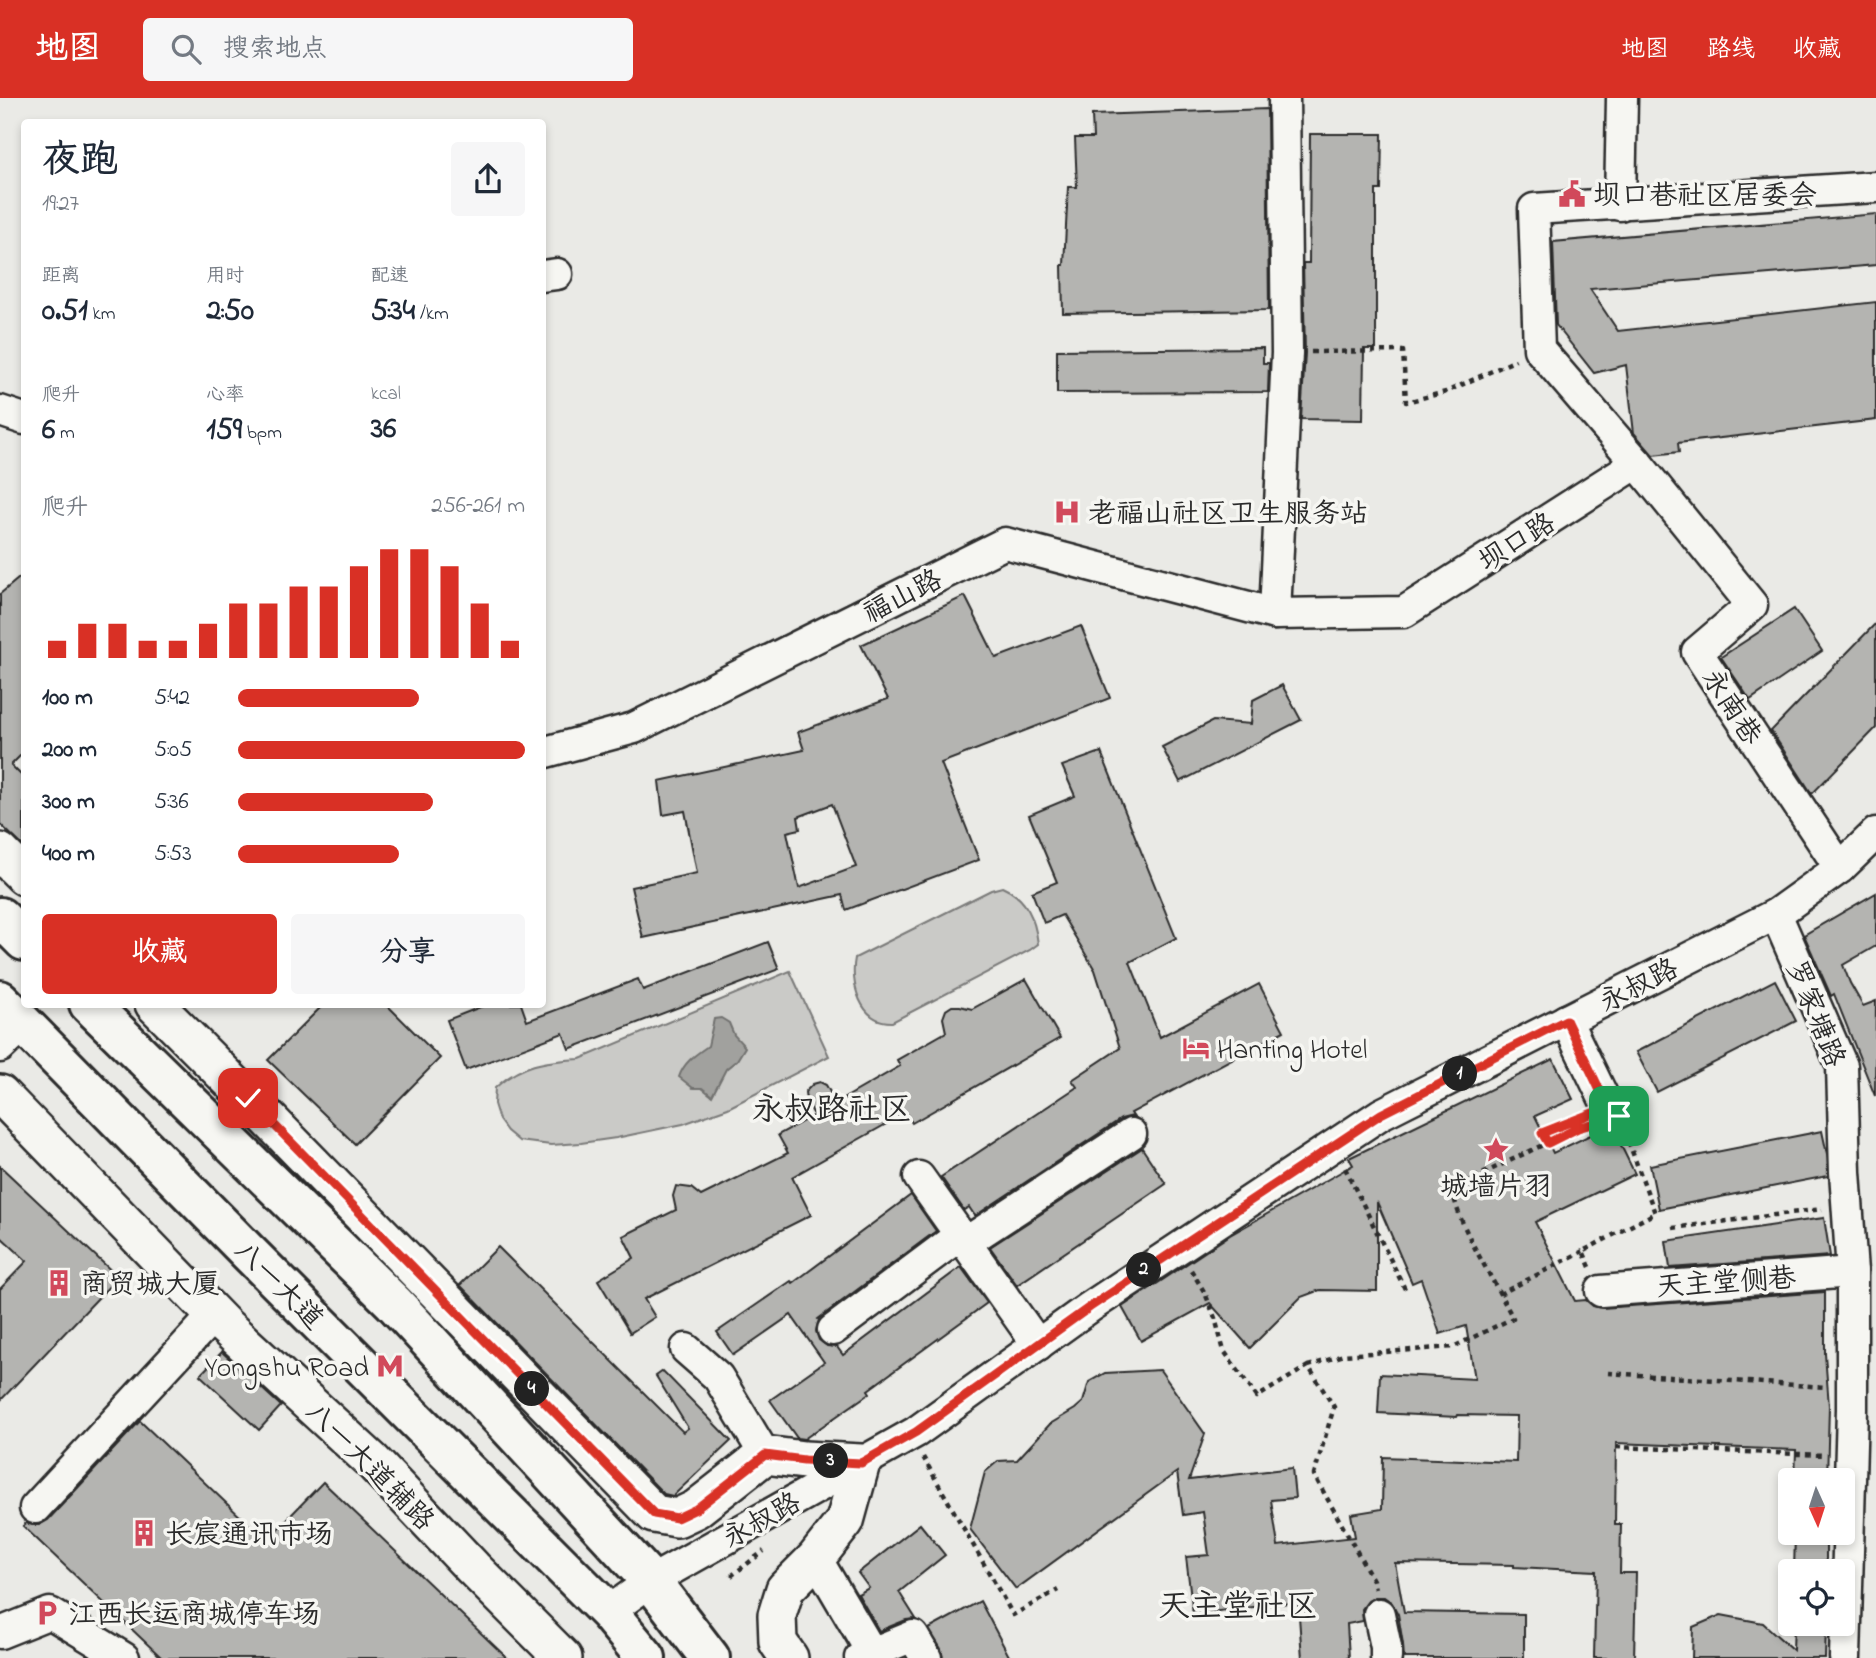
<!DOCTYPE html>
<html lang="zh">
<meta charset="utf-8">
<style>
:root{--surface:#fff;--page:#f6f6f7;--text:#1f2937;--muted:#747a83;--accent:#d93025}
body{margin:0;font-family:"Indie Flower","LXGW WenKai TC",sans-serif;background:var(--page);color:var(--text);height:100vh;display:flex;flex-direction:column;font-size:26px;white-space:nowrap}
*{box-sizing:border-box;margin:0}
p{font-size:23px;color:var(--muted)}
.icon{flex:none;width:38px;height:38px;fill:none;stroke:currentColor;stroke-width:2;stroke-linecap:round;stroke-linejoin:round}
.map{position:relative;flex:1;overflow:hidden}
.details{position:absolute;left:21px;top:21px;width:525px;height:889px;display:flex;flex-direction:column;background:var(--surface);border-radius:7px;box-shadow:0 4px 10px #0003}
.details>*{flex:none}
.needle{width:46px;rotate:177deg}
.buttons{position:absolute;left:1778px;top:1370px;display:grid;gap:14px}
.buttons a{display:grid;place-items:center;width:77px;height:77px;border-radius:7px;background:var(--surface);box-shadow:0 4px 10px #0003;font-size:35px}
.pin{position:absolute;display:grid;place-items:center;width:60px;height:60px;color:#fff;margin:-30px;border-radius:14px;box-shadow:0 4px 10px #0006}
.km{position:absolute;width:35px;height:35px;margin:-18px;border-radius:50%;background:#222;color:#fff;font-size:19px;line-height:35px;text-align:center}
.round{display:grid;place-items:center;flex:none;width:74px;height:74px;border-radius:7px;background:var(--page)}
.overview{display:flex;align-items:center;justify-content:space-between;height:119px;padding:0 21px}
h1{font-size:38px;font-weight:700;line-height:52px}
.stats{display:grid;grid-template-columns:repeat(3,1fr);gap:10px;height:119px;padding:7px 21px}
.stats div{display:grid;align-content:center}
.stats b{font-size:30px;font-weight:700}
.stats small{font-size:19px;font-weight:400}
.stats p{font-size:19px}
.chart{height:196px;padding:14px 21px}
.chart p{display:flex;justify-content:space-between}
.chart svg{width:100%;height:126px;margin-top:7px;stroke:var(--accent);stroke-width:6}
.action{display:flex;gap:14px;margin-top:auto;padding:14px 21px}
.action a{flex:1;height:80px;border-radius:7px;background:var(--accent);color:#fff;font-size:28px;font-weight:700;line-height:80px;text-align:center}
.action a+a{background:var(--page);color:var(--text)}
ul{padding:0 21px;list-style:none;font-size:23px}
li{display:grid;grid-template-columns:112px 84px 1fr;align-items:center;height:52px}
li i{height:18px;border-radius:9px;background:var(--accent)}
header{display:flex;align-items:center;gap:42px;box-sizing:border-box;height:98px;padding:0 35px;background:var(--accent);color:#fff}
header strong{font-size:33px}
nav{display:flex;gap:38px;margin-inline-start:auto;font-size:24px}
.search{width:490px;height:63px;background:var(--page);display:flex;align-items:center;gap:18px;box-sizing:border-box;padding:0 24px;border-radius:7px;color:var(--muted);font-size:26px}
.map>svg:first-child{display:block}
.green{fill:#cacac7;stroke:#7a7a79;stroke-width:2}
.water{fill:#a1a19e;stroke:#727270;stroke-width:2}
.building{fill:#b4b4b1;stroke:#2b2b2b;stroke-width:2;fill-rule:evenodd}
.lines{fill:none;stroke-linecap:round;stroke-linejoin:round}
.minor-casing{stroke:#2b2b2b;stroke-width:35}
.major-casing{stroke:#2b2b2b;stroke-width:42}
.highway-casing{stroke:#2b2b2b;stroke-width:44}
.path{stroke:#2b2b2b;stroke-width:4.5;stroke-dasharray:5 5;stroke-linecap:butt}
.minor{stroke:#f6f6f2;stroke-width:30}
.major{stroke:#f6f6f2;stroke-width:37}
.highway{stroke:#f6f6f2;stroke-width:38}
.route-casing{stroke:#fff;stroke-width:14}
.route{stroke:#d93025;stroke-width:9}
.labels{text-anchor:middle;stroke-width:7;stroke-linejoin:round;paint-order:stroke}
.poi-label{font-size:28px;fill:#2b2b2b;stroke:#f6f6f2;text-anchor:start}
.street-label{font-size:28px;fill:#2b2b2b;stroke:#f6f6f2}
.quarter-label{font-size:32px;fill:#2b2b2b;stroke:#f6f6f2}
</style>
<header>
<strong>地图</strong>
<div class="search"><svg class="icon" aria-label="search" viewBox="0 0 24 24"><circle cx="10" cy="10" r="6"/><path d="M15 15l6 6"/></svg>搜索地点</div>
<nav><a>地图</a><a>路线</a><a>收藏</a></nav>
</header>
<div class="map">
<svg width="1876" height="1560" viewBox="0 0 1876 1560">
<rect width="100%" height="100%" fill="#eaeae6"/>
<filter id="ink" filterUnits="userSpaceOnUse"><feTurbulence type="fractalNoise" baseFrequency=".0143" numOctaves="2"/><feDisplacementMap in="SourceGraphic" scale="14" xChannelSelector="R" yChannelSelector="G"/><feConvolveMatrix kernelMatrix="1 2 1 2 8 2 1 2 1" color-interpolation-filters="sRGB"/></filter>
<g filter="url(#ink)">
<g class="green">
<path d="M1002,789C1027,800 1035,821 1038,846L1030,852L892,924C860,925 850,885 855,860L991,792Z"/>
<path d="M790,873L829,958L728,1010L683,1026L616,1040L581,1045L551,1047L519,1043L507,1033L499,1022L494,1006L495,990C521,966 544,963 580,961Z"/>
</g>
<path class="water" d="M721,920L729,925L734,937L745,949L737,962L726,971L712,998L702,990H693L679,979C684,964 695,957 708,948L714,921Z"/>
<g class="building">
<polygon points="1267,11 1269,212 1063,215 1062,167 1064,167 1068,89 1077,89 1075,40 1093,40 1092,17"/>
<polygon points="1310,36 1382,36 1381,92 1376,92 1376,251 1364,251 1363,322 1301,321 1305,255 1303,165 1309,165"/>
<polygon points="1876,116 1876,167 1590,191 1618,233 1876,204 1876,322 1678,345 1679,354 1653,357 1634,335 1626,267 1594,275 1556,227 1553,144"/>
<polygon points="1263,250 1263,265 1269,265 1268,294 1057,295 1057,252"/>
<polygon points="24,476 24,654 11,667 24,680 24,749 0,726 0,496"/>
<path d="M965,498L996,560L1081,528L1110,600L941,665L979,762L846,812L842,797L643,840L631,789L697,775L685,713L663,717L659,683L804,652L798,634L888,601L861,547ZM832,706L856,769L799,790L787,734L800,731L798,719Z"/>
<polygon points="1794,511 1822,553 1750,602 1721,559"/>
<polygon points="1876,525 1876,630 1812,696 1771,633"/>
<polygon points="1282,587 1301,622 1180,684 1162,649 1213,623 1251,626 1253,602"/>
<polygon points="1101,654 1176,840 1130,864 1160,939 1259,886 1284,933 1131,1015 1133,1018 1121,1021 975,1118 969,1109 964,1112 941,1079 1077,989 1072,982 1120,950 1095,872 1062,817 1044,825 1032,794 1057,784 1029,717 1075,698 1062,668"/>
<polygon points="1876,795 1876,848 1843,867 1850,885 1863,908 1876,903 1875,998 1834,896 1831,898 1804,837"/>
<polygon points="768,844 779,871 569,951 563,935 466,972 447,922 488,906 521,906 527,923 638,881 643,892"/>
<polygon points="1026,881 1060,940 912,1025 906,1015 792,1079 811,1117 644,1201 655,1219 630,1235 598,1182 634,1160 623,1138 676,1112 673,1098 676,1088 691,1090 701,1098 788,1055 778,1037 814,1017 806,1002 805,994 813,986 820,984 826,987 836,1005 900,968 897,962 946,934 943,920 946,912 952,908 960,908 972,911"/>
<polygon points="1775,882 1796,923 1657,994 1636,954"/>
<polygon points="324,906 386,906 440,960 355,1046 268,962"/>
<polygon points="1553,961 1573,1001 1535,1018 1553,1055 1611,1027 1635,1076 1535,1124 1575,1203 1586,1202 1593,1208 1602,1210 1825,1194 1825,1256 1829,1308 1827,1382 1795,1382 1796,1352 1616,1345 1615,1426 1621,1426 1620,1475 1636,1475 1634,1560 1594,1560 1596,1473 1514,1469 1514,1467 1395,1465 1404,1514 1524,1516 1524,1560 1404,1560 1403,1546 1398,1516 1392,1505 1384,1499 1375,1499 1368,1503 1362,1511 1363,1523 1347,1526 1349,1560 1302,1560 1298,1504 1193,1516 1186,1459 1209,1457 1203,1414 1183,1417 1177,1374 1016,1491 970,1431 985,1374 998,1363 1017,1362 1050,1326 1075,1311 1083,1304 1089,1284 1105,1275 1160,1272 1205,1336 1189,1382 1292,1370 1295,1400 1271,1402 1278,1448 1355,1439 1351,1416 1382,1411 1383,1359 1516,1364 1517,1318 1458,1317 1457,1319 1378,1315 1380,1276 1475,1281 1466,1228 1440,1236 1421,1181 1412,1185 1377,1104 1377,1193 1320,1192 1301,1199 1250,1250 1210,1205 1141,1243 1122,1209 1230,1137 1353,1067 1349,1060"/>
<polygon points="1822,1033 1827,1056 1828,1078 1659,1111 1650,1067"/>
<polygon points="1142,1050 1166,1086 1017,1187 990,1149"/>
<polygon points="0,1068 118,1179 0,1303 0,1191 27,1163 0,1138"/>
<polygon points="911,1097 936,1133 818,1221 819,1222 816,1233 819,1242 827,1248 837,1249 843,1257 961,1169 987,1205 868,1292 870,1295 804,1341 797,1340 770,1302 824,1264 791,1217 733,1257 717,1234 791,1183 793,1185"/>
<polygon points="1824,1120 1830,1158 1670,1170 1666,1143"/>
<polygon points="498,1149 683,1334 688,1330 656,1278 663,1273 731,1343 673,1398 664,1396 460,1187"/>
<polygon points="222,1254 281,1308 259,1332 200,1277"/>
<polygon points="140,1323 266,1443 323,1384 507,1560 162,1560 23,1428 26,1425 32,1427 39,1427 48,1422"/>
<polygon points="920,1426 945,1457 899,1494 916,1521 906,1522 879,1533 858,1496 869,1490 858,1475"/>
<polygon points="1795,1435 1826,1435 1826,1474 1794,1474"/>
<polygon points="980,1503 1010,1560 943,1560 941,1551 929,1531"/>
<polygon points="1721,1517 1763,1525 1793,1552 1794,1526 1826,1526 1825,1560 1692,1560 1693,1529"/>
</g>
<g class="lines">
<defs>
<g id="minor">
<polyline points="1284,0 1287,255 1275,516 1404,514 1637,365 1539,251 1534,111 1876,89"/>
<polyline points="1620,107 1622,0"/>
<polyline points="542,178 557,176"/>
<polyline points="0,313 24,321"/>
<polyline points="1637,365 1752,507 1697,554 1840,770"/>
<polyline points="542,655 634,630 1005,445 1275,516"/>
<polyline points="1776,816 1842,968 1845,1074 1852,1174 1852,1311 1845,1560"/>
<polyline points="1566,922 1608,1009"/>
<polyline points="0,949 24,926"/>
<polyline points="919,1079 1038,1247"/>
<polyline points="965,1145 1131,1036"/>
<polyline points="1601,1193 1852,1174"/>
<polyline points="833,1232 960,1137"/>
<polyline points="686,1251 718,1279 765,1357"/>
<polyline points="35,1410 214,1217"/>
<polyline points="816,1460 872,1555"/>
<polyline points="608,1514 651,1483 916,1334 1090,1209 1381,1016 1776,816 1840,770 1876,735"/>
<polyline points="1379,1516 1386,1549 1386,1560"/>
<polyline points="0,1535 50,1515 124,1560"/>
<polyline points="860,1560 913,1538 926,1560"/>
</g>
<g id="major">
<polyline points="0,754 24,778"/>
<polyline points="154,906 248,1000 654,1416 677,1420 696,1411 765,1357 804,1362 861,1365 845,1423 816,1460 785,1491 777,1517 778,1544 789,1560"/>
<polyline points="0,996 225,1228 372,1363 473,1470 563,1560"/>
</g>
<g id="highway">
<polyline points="0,819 24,843"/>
<polyline points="0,902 248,1154 608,1514 646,1560"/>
<polyline points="89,906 394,1205 651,1483 710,1560"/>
</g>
</defs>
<use href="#minor" class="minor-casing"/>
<use href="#major" class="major-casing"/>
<use href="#highway" class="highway-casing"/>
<g class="path">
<polyline points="1311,254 1403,253 1406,304 1446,294 1516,262"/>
<polyline points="1547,1045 1542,1035 1584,1018"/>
<polyline points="1345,1070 1405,1191"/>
<polyline points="1673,1130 1822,1111"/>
<polyline points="1590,1169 1583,1153 1655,1115 1623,1029"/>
<polyline points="1191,1172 1205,1195 1215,1220 1224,1253 1257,1299 1308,1268 1334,1309 1314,1377 1373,1482 1375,1491"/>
<path d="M1500,1196C1486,1169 1454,1119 1453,1090L1578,1030L1591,1026"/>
<polyline points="1308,1268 1344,1257 1453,1249 1513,1220 1500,1196 1583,1153"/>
<polyline points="1608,1275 1826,1289"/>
<polyline points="1616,1349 1825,1357"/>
<polyline points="923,1359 1013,1517 1058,1492"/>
<polyline points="731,1478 764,1453"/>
</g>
<use href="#minor" class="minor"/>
<use href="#major" class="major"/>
<use href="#highway" class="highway"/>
</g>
</g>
<g class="lines" filter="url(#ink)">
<defs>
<polyline id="route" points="248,1000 654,1416 677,1420 696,1411 765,1357 804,1362 861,1365 916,1334 1090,1209 1381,1016 1566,922 1608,1009 1542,1035 1548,1045 1578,1030 1619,1018"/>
</defs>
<use href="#route" class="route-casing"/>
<use href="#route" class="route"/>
</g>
<defs>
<symbol id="civic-bare" viewBox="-9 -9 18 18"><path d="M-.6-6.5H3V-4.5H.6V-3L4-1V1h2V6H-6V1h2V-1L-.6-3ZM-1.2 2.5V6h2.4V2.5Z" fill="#d1495b" stroke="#f6f6f2" stroke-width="2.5" paint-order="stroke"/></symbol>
<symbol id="hospital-bare" viewBox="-9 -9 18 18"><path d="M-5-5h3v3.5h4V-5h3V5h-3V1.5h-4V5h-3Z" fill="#d1495b" stroke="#f6f6f2" stroke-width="2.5" paint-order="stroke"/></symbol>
<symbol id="hotel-bare" viewBox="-9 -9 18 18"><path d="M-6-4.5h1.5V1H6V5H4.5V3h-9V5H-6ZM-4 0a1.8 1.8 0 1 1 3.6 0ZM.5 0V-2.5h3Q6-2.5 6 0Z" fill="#d1495b" stroke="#f6f6f2" stroke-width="2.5" paint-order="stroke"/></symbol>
<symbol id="sight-bare" viewBox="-9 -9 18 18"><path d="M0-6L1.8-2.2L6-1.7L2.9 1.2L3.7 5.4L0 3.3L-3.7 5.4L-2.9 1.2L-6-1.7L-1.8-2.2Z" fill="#d1495b" stroke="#f6f6f2" stroke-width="2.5" paint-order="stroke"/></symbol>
<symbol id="building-bare" viewBox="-9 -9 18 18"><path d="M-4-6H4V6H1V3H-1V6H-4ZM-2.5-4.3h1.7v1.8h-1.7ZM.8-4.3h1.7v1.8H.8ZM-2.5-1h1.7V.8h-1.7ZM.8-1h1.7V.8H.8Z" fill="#d1495b" stroke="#f6f6f2" stroke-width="2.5" paint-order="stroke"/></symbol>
<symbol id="metro-bare" viewBox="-9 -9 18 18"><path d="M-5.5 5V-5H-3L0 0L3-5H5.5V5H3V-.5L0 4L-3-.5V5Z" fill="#d1495b" stroke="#f6f6f2" stroke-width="2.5" paint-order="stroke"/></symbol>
<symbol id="parking-bare" viewBox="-9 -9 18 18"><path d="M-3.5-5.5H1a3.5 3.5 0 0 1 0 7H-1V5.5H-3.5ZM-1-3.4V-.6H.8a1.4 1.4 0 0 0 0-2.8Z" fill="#d1495b" stroke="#f6f6f2" stroke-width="2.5" paint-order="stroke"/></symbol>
</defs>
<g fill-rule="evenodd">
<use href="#civic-bare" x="1553" y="77" width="38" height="38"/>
<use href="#hospital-bare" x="1048" y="395" width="38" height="38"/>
<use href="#hotel-bare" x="1177" y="931" width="38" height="38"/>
<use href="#sight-bare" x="1477" y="1033" width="38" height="38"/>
<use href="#building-bare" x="40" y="1166" width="38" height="38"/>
<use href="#metro-bare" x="371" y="1249" width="38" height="38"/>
<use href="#building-bare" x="125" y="1416" width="38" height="38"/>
<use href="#parking-bare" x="28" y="1496" width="38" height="38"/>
</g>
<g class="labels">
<g class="poi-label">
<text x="1593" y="106">坝口巷社区居委会</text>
<text x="1088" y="424">老福山社区卫生服务站</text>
<text x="1217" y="960">Hanting Hotel</text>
<text x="1496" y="1097" text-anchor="middle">城墙片羽</text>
<text x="80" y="1195">商贸城大厦</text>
<text x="369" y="1278" text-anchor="end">Yongshu Road</text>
<text x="165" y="1445">长宸通讯市场</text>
<text x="68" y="1525">江西长运商城停车场</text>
</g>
<g class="street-label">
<text transform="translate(1516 443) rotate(-32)" y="10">坝口路</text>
<text transform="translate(902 497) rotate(-27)" y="10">福山路</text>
<text transform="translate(1733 608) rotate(57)" y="10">永南巷</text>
<text transform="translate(1638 886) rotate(-27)" y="10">永叔路</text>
<text transform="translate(1817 915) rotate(68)" y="10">罗家塘路</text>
<text transform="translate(1726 1183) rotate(-4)" y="10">天主堂侧巷</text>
<text transform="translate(280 1186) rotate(45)" y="10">八一大道</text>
<text transform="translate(371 1367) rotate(45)" y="10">八一大道辅路</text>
<text transform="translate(761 1421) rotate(-29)" y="10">永叔路</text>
</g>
<g class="quarter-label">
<text x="832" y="1021">永叔路社区</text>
<text x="1238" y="1518">天主堂社区</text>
</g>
</g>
</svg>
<div class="buttons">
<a><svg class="needle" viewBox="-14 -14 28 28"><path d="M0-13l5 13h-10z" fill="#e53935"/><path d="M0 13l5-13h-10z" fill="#747a83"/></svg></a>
<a><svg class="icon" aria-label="locate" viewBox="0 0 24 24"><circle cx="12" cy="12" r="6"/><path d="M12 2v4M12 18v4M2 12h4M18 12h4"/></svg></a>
</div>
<div class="pin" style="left:1619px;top:1018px;background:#1e9e55"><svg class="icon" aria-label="arrive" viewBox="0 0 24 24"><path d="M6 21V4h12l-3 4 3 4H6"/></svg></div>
<div class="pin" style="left:248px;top:1000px;background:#d93025"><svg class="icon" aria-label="check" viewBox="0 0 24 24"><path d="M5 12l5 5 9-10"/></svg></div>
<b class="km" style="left:1460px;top:976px">1</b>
<b class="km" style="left:1144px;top:1172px">2</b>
<b class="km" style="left:831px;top:1363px">3</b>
<b class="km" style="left:532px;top:1291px">4</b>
<section class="details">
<div class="overview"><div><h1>夜跑</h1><p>19:27</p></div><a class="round"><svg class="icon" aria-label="share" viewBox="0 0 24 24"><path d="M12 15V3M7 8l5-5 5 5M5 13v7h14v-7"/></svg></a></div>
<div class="stats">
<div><p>距离</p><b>0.51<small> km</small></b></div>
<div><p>用时</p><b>2:50</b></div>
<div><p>配速</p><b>5:34<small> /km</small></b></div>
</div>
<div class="stats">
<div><p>爬升</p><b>6<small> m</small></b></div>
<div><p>心率</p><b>159<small> bpm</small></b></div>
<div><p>kcal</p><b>36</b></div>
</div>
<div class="chart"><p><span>爬升</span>256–261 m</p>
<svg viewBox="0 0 160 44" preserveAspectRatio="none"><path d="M5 44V38M15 44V32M25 44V32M35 44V38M45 44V38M55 44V32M65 44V25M75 44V25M85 44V19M95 44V19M105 44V12M115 44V6M125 44V6M135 44V12M145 44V25M155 44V38"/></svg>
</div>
<ul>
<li><b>100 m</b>5:42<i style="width:63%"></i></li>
<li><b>200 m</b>5:05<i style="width:100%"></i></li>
<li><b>300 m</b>5:36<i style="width:68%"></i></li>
<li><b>400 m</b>5:53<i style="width:56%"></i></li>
</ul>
<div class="action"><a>收藏</a><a>分享</a></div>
</section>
</div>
